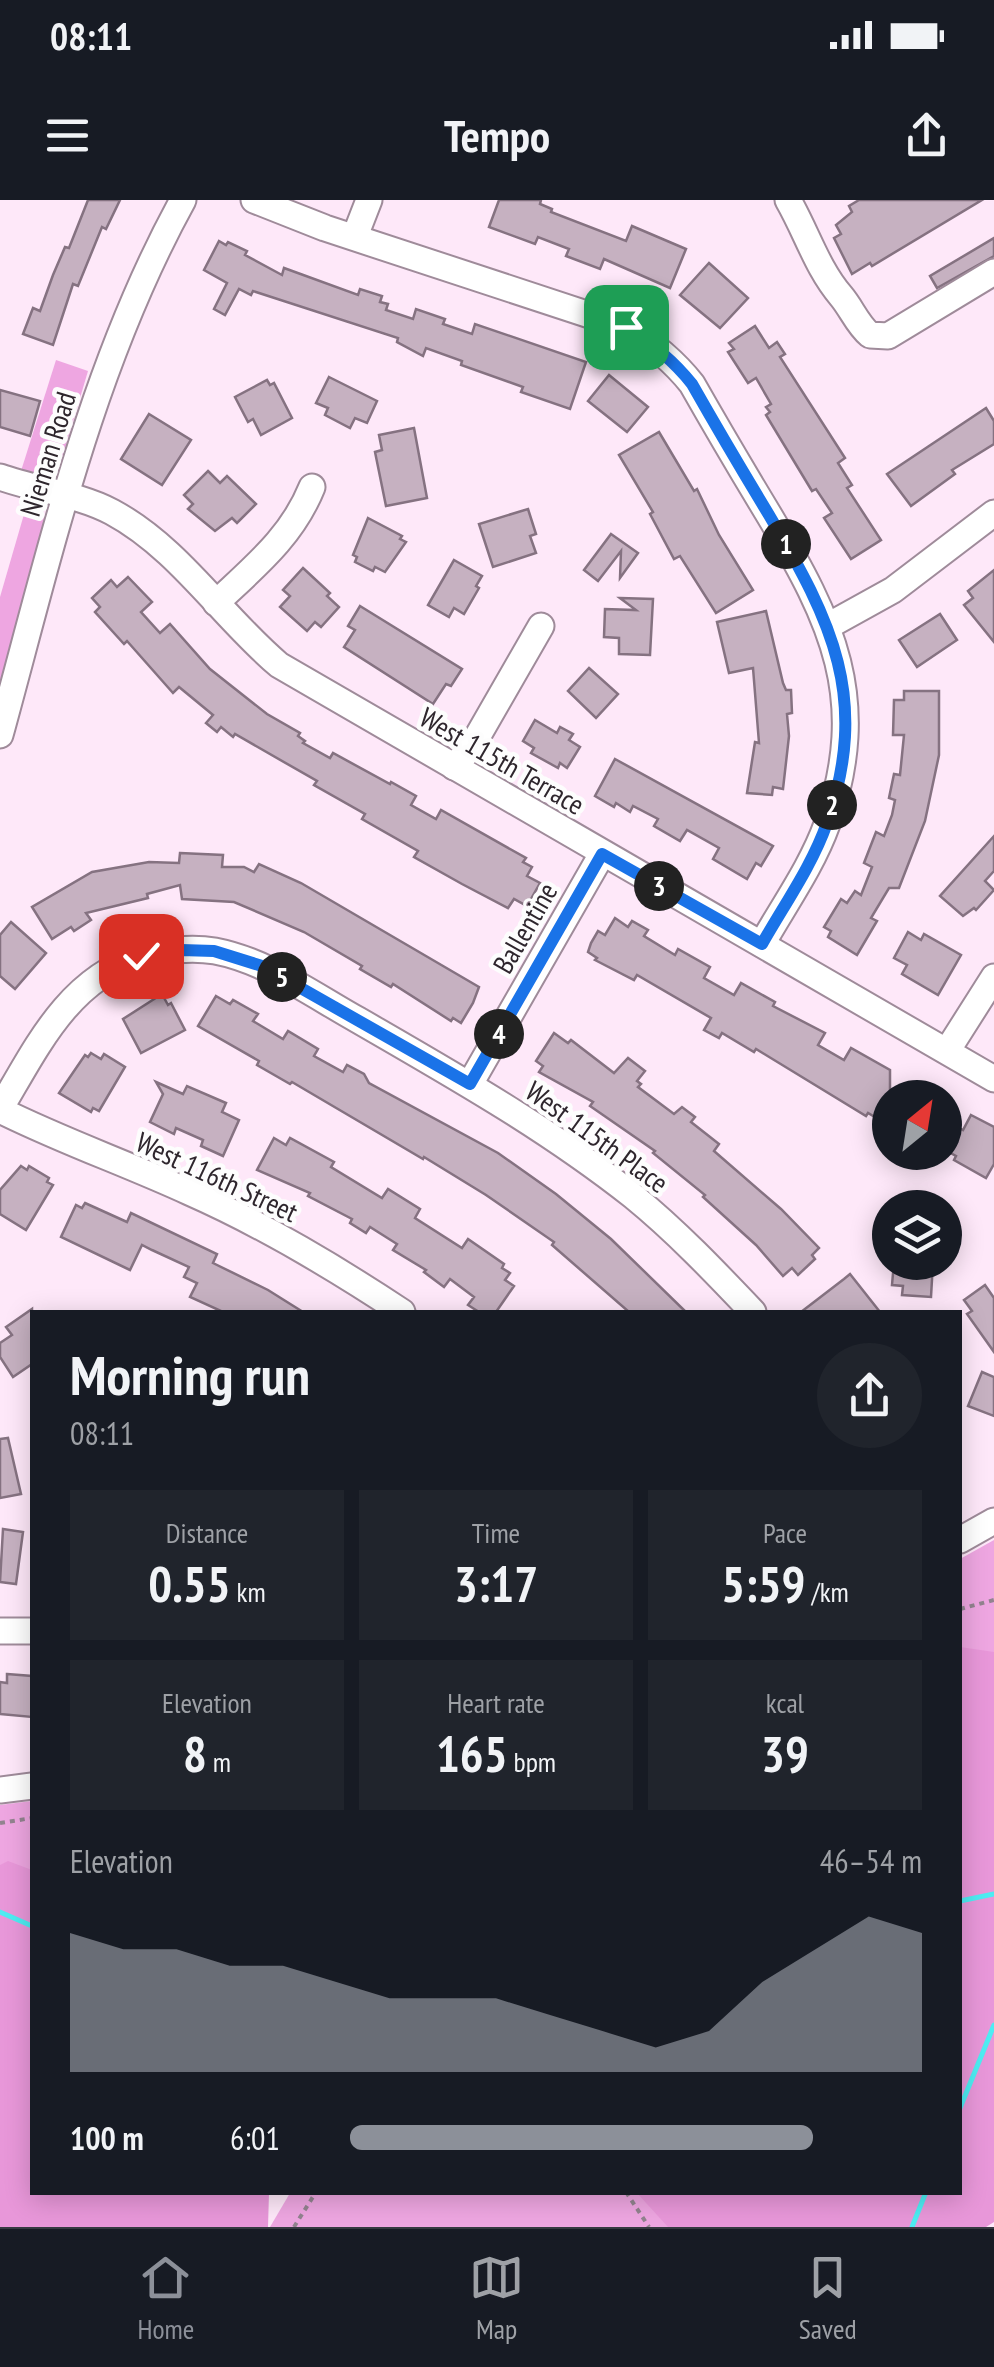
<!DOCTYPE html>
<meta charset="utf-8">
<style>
:root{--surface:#171b24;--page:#20242c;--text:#f1f3f6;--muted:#9ea1a6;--line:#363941;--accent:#8c9099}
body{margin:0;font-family:"PT Sans Narrow",sans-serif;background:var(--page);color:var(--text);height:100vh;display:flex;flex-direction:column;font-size:38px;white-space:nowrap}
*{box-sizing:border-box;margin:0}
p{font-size:32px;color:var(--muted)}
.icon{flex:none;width:55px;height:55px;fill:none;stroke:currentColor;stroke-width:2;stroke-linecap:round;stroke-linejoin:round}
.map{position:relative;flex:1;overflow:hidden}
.panel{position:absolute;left:30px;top:1110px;width:932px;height:885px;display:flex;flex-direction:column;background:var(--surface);border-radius:0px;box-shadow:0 5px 25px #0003}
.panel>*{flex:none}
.needle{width:65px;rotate:30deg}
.tools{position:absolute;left:872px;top:880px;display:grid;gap:20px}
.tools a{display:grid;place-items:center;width:90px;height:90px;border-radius:50%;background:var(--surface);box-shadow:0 5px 25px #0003;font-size:50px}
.pin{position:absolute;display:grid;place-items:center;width:85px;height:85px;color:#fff;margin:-42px;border-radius:20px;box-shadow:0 5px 15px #0006}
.km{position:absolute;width:50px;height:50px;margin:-25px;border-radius:50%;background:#222;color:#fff;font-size:28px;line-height:50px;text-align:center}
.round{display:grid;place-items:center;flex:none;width:105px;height:105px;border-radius:52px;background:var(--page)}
.overview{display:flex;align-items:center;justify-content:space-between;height:170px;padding:0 40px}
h1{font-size:55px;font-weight:700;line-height:75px}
.stats{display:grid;grid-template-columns:repeat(3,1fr);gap:15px;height:170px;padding:10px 40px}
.stats div{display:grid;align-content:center;border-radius:0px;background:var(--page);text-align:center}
.stats b{font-size:50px;font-weight:700}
.stats small{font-size:28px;font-weight:400}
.stats p{font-size:28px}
.chart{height:280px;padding:20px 40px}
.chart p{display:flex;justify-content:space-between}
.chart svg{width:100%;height:180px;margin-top:10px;fill:var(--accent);opacity:.7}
ul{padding:0 40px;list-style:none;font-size:32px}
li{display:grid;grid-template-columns:160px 120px 1fr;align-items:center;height:75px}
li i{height:25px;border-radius:12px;background:var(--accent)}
.status{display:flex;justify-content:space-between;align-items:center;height:70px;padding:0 50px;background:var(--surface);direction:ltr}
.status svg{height:28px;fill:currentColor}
header{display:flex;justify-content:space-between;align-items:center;height:130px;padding:0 40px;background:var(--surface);font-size:45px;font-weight:700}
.tabs{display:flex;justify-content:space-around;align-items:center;height:140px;border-top:2px solid var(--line);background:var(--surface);font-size:28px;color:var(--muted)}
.tabs a{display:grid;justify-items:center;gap:5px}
.tabs .current{color:var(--accent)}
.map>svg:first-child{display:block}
.green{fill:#eea6e1}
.forest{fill:#e897d9}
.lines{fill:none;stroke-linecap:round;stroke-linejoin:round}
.stream{stroke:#4eecf2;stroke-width:5}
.building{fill:#c6b1c1;stroke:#857281;stroke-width:2.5}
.minor-casing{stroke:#9f8b9a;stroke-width:29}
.path{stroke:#92838f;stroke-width:4;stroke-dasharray:5 5;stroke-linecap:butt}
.minor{stroke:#fff;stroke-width:25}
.route-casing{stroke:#fff;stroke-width:20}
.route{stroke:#1a73e8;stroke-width:12}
.labels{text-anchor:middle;stroke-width:9;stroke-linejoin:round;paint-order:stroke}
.street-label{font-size:28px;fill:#2e262d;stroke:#fdfdfd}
</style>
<div class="status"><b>08:11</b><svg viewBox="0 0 49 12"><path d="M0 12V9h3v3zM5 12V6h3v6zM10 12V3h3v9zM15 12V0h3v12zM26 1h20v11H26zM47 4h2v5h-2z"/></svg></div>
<header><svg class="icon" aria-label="menu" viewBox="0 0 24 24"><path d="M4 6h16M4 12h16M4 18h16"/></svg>Tempo<svg class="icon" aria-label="share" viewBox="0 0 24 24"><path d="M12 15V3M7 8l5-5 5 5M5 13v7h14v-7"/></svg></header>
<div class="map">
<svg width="994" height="2027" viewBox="0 0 994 2027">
<rect width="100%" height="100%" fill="#fee8f9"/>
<g class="green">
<polygon points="56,160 88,171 61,262 53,271 34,274 21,271"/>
<polygon points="29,297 41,310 45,322 0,484 0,397"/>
<polygon points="994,1340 994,1827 960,1908 960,1359"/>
<polygon points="32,1601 32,1751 0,1732 0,1605"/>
<polygon points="290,1993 926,1993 912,2027 270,2027"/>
</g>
<g class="forest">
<polygon points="960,1447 994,1452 994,2022 986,2027 668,2027 637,1993 960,1992"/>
<polygon points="8,1661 32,1670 32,1992 269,1993 268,2027 0,2027 0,1665"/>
</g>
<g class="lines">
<g class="stream">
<polyline points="960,1701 994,1694"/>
<polyline points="0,1712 32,1726"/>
<polyline points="960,1908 994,1825"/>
<polyline points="912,2027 926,1992"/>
</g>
</g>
<g class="building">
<polygon points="88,0 120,0 106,29 102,27 78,86 73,84 53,145 23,134 33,108 40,111 53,75 65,47 69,48"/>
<polygon points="499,0 541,0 540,4 552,9 551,12 626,41 632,26 686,49 670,88 604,59 600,69 566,56 569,49 538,37 535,44 489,27"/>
<polygon points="859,0 982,0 872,66 870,63 852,74 834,38 841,34 836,25 852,12 849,6"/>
<polygon points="994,38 994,56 937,88 930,76"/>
<polygon points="219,41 226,45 228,42 247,51 245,55 282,75 284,68 358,95 360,89 382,96 380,102 388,104 386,110 413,119 416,109 445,119 443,124 472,134 475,124 586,162 570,209 521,192 523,187 461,165 462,161 426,148 423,156 397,142 398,138 253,91 251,95 239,89 225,115 214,109 227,83 204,70"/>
<polygon points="709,63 748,98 720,128 680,95"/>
<polygon points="755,126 769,148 777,142 785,154 780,157 845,258 838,263 852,285 847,288 881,340 851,359 824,318 832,313 816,289 812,291 766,215 770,212 766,207 771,204 756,178 748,183 728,152 734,149 729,143"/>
<polygon points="609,175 648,207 627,232 588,201"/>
<polygon points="329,177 377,201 367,223 355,218 350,228 325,215 328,208 316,203"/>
<polygon points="267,180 270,185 274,183 292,218 261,235 253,219 248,222 235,197"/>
<polygon points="0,190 40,201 30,236 0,227"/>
<polygon points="986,208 994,221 994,244 952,270 955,274 911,306 887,274"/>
<polygon points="149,214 191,240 162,285 121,259"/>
<polygon points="414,228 427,298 386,306 375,252 382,250 379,235"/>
<polygon points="659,232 694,291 697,289 719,335 753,390 716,413 680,356 674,359 650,314 653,312 619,255"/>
<polygon points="208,271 220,283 227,276 256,304 237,323 232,318 215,331 188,309 193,304 184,295"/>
<polygon points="528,309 536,334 530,336 536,353 493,367 479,324"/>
<polygon points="368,318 402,336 400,339 406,342 385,372 375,367 373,371 355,362 357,357 353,355"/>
<polygon points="611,334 638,353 620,378 621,351 598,381 584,370"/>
<polygon points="454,360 482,376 476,386 479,388 464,414 454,408 449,417 428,405"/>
<polygon points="303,368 330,393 327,396 339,407 321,427 315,422 307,431 280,407 290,396 283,390"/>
<polygon points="994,370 994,442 964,405 973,398 968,391"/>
<polygon points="128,377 152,402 141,412 160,433 170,424 210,469 267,514 300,533 298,536 305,541 303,543 330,558 333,553 390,584 391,582 416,596 411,605 436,619 441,610 526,658 523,662 532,667 527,676 540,683 527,706 514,699 508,708 462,684 414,657 418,651 362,619 365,614 314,585 317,581 235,534 233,537 221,527 217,532 206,523 213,515 179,487 173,493 127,441 124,444 95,412 100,407 92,398 111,380 117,387"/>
<polygon points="620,398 653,399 650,455 619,454 619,438 604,437 605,409 636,410"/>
<polygon points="360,406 462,469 451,486 446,484 433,504 344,447 355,430 348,426"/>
<polygon points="766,411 783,483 786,490 791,490 792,513 787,514 789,536 783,589 773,587 772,595 747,593 755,542 759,543 753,468 729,473 717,422"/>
<polygon points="940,414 957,440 917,467 899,440"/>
<polygon points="589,468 618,494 596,518 568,491"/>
<polygon points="904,491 939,491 939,555 925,621 899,688 889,688 871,718 877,721 857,755 828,737 831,731 824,727 841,699 847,703 855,691 861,695 872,667 864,663 876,632 884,636 892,615 895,600 889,598 894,574 900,575 904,535 893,535 894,500 904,500"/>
<polygon points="535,520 557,533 560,527 573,534 569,540 580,547 567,568 560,563 558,568 531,553 534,548 523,541"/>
<polygon points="615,559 773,646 761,666 756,663 747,679 713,659 719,648 687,630 680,641 654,626 658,619 633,606 630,612 616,603 614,607 595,596"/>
<polygon points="994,636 994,671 985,681 994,690 976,710 974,708 963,716 940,696"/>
<polygon points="180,653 223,655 222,667 244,667 254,672 259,664 301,683 479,787 473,803 461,823 453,818 451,821 393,784 391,787 360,769 362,766 304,732 234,702 182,699 180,685 147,694 148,698 86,713 91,720 74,731 71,727 52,739 32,707 92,672 149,662 179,663"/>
<polygon points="615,718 628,727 632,721 648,730 644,736 675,755 678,749 710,767 704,778 734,795 741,783 775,802 773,806 825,833 818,845 844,860 851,848 890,870 890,926 868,913 866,916 756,849 754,852 722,833 719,838 704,830 711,818 637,775 634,780 595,760 597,758 588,752 591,743 598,731 605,735"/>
<polygon points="11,722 46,753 15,789 0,776 0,735"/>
<polygon points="908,732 921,740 924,734 961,755 938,795 902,774 907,765 894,758"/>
<polygon points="162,794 168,805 171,803 185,830 141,853 123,819"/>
<polygon points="216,796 230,804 233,800 258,814 253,821 283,839 288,831 318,849 314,856 343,872 347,865 364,874 369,883 498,953 556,994 611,1039 686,1112 629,1112 552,1045 554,1042 486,995 424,957 423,959 292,882 290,884 257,865 259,861 198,826"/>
<polygon points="554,833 568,843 571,840 614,873 628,858 645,871 637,881 641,884 638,887 674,914 682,907 695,917 691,922 719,944 714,951 781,1009 819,1048 812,1055 815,1059 798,1075 792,1068 783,1076 756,1045 703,997 705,995 653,953 655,951 590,906 593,902 539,872 543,866 536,861"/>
<polygon points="91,853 101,859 104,854 125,867 99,911 93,908 91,912 59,893 85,855 88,857"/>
<polygon points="156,882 183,894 187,886 226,903 222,912 239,920 223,956 201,946 203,940 176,928 174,934 150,922 163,894"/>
<polygon points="971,915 994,927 994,964 986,978 954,960 956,956 945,950 957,927 963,930"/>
<polygon points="274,938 286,945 290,938 334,962 331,967 382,998 388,989 420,1009 415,1018 462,1048 468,1039 504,1064 502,1068 510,1073 505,1080 514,1086 496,1112 479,1112 468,1105 474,1097 450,1079 444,1087 424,1072 426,1070 393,1050 397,1044 370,1027 366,1033 350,1023 352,1019 308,996 310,993 257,970"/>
<polygon points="21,966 27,970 29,966 49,978 47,982 53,985 26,1030 0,1014 0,990"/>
<polygon points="85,1003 127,1022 131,1013 217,1054 213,1063 268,1090 303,1112 223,1112 190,1097 197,1083 184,1077 189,1067 152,1050 142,1045 130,1070 61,1037 76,1005 82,1008"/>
<polygon points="894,1062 933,1062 931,1097 902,1095 903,1086 892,1085"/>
<polygon points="850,1074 880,1112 801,1112 844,1079"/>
<polygon points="985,1085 994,1098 994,1152 967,1114 972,1111 964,1100"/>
<polygon points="32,1109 32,1164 13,1177 0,1157 0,1143 12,1135 6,1127"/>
<polygon points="982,1172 994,1177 994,1216 968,1206"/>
<polygon points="8,1238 21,1294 0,1298 0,1239"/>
<polygon points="3,1329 23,1332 16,1384 0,1382"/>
<polygon points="7,1474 32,1476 32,1517 0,1514 0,1482 7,1483"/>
</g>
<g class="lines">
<defs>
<g id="minor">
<path d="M254,0L325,28L626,127C652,143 673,160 692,184C717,228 743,272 769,315C832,421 870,498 827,624C812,666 784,705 762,744"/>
<path d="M788,0C807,33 817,68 841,96C852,109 857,124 870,135L888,136L994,72"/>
<polyline points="355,36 369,0"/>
<path d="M0,277C36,290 78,294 112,312C179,348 222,417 279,465L994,879"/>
<path d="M216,403C254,367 292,337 312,287"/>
<polyline points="828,426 893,390 994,313"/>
<path d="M0,535C50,353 91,167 183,0"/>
<polyline points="454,567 472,546 541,426"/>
<polyline points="947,851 994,777"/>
<polyline points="470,884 602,654"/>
<path d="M0,909C36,849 67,780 140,757C162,750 192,747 215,751C267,761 313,795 358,820C453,875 547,928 633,996C676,1031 715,1072 753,1112"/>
<path d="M0,910C62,941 126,963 189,992C264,1025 334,1067 402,1112"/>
<polyline points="960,1340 994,1321"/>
<polyline points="0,1431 32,1431"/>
<polyline points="0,1590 32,1586"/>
</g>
</defs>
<use href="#minor" class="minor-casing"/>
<g class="path">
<polyline points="960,1409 994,1400"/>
<polyline points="0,1623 32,1618"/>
<polyline points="626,1992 649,2027"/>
<polyline points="294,2027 316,1992"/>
</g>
<use href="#minor" class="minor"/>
</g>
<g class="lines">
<defs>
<path id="route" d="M141,756L181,750L214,751L262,766L470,884L602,654L762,744C784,705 812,666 827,623C870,498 832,422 769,315C743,272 717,228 692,184C673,160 652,143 626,127"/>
</defs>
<use href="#route" class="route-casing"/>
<use href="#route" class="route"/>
</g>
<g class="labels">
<g class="street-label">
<text transform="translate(48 254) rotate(-73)" y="10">Nieman Road</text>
<text transform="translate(502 561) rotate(30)" y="10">West 115th Terrace</text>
<text transform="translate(525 728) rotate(-60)" y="10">Ballentine</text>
<text transform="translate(597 937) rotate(36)" y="10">West 115th Place</text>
<text transform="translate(217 977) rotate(25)" y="10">West 116th Street</text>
</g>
</g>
</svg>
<div class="tools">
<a><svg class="needle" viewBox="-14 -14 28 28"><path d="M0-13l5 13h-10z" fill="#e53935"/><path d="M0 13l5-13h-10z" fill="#9ea1a6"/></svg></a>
<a><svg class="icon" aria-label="layers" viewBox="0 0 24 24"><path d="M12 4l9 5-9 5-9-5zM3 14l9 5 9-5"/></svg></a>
</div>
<div class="pin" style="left:626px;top:127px;background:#1e9e55"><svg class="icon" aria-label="arrive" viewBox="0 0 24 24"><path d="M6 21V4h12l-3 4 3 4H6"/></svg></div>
<div class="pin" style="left:141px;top:756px;background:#d93025"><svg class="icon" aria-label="check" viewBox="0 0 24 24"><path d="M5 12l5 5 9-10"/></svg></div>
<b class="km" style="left:786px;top:344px">1</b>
<b class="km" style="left:832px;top:605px">2</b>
<b class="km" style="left:659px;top:686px">3</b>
<b class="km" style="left:499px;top:834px">4</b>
<b class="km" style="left:282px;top:777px">5</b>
<section class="panel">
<div class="overview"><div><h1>Morning run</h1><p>08:11</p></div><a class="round"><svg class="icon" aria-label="share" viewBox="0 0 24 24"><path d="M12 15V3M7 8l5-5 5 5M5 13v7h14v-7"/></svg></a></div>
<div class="stats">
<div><p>Distance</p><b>0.55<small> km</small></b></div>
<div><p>Time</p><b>3:17</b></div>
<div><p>Pace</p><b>5:59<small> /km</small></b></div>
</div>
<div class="stats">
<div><p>Elevation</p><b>8<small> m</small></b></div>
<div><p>Heart rate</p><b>165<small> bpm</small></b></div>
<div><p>kcal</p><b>39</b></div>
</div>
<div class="chart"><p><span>Elevation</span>46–54 m</p>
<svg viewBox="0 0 160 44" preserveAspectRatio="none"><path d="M0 44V10L10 14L20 14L30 18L40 18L50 22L60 26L70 26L80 26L90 30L100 34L110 38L120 34L130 22L140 14L150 6L160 10V44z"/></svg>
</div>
<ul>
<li><b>100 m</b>6:01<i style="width:81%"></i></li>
</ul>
</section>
</div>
<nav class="tabs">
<a class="current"><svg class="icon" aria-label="home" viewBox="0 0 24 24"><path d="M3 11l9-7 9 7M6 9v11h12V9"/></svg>Home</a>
<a><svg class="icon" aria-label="map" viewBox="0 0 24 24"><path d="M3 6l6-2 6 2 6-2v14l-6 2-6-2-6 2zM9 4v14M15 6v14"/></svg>Map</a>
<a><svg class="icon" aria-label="saved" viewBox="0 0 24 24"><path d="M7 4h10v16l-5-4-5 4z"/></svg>Saved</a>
</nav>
